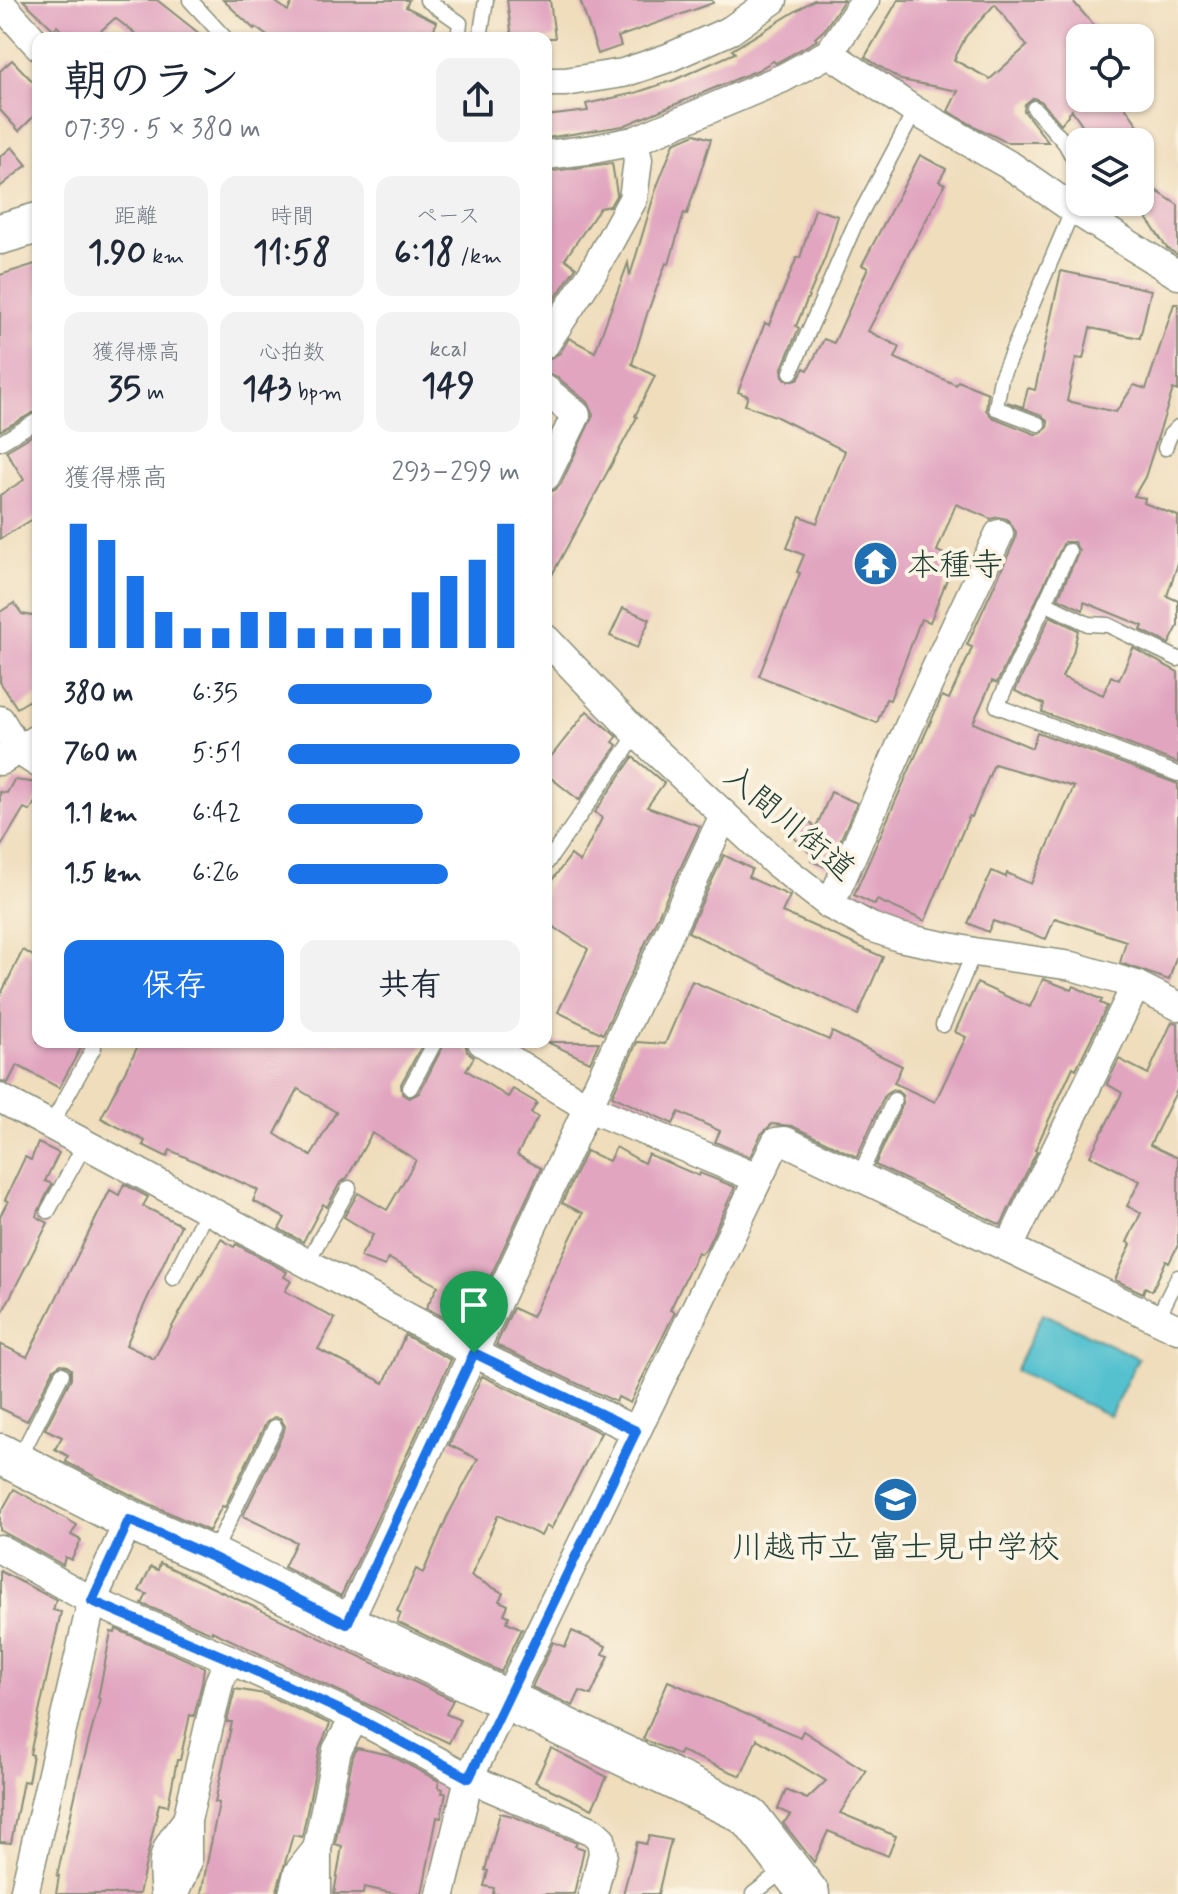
<!DOCTYPE html>
<html lang="ja">
<meta charset="utf-8">
<style>
:root{--surface:#fff;--page:#f2f2f3;--text:#1f2937;--muted:#747a83;--accent:#1a73e8}
body{margin:0;font-family:Mynerve,"Klee One",sans-serif;background:var(--page);color:var(--text);height:100vh;display:flex;flex-direction:column;font-size:30px;white-space:nowrap}
*{box-sizing:border-box;margin:0}
p{font-size:26px;color:var(--muted)}
.icon{flex:none;width:44px;height:44px;fill:none;stroke:currentColor;stroke-width:2;stroke-linecap:round;stroke-linejoin:round}
.map{position:relative;flex:1;overflow:hidden}
.drawer{position:absolute;left:32px;top:32px;width:520px;height:1016px;display:flex;flex-direction:column;background:var(--surface);border-radius:16px;box-shadow:0 2px 6px #0004}
.drawer>*{flex:none}
.controls{position:absolute;left:1066px;top:24px;display:grid;gap:16px}
.controls a{display:grid;place-items:center;width:88px;height:88px;border-radius:16px;background:var(--surface);box-shadow:0 2px 6px #0004;font-size:40px}
.pin{position:absolute;display:grid;place-items:center;width:68px;height:68px;color:#fff;margin:-82px -34px;border-radius:50% 50% 50% 0;rotate:-45deg;box-shadow:0 0 8px #0007}
.pin .icon{rotate:45deg}
.round{display:grid;place-items:center;flex:none;width:84px;height:84px;border-radius:16px;background:var(--page)}
.overview{display:flex;align-items:center;justify-content:space-between;height:136px;padding:0 32px}
h1{font-size:44px;font-weight:700;line-height:60px}
.figures{display:grid;grid-template-columns:repeat(3,1fr);gap:12px;height:136px;padding:8px 32px}
.figures div{display:grid;align-content:center;border-radius:16px;background:var(--page);text-align:center}
.figures b{font-size:34px;font-weight:700}
.figures small{font-size:22px;font-weight:400}
.figures p{font-size:22px}
.chart{height:224px;padding:16px 32px}
.chart p{display:flex;justify-content:space-between}
.chart svg{width:100%;height:144px;margin-top:8px;stroke:var(--accent);stroke-width:6}
.button{display:flex;gap:16px;margin-top:auto;padding:16px 32px}
.button a{flex:1;height:92px;border-radius:16px;background:var(--accent);color:#fff;font-size:32px;font-weight:700;line-height:92px;text-align:center}
.button a+a{background:var(--page);color:var(--text)}
ul{padding:0 32px;list-style:none;font-size:26px}
li{display:grid;grid-template-columns:128px 96px 1fr;align-items:center;height:60px}
li i{height:20px;border-radius:10px;background:var(--accent)}
.map>svg:first-child{display:block}
.water{fill:#55c1cf;stroke:#3a7f82;stroke-width:2}
.building{fill:#e1a5c0;fill-rule:evenodd}
.lines{fill:none;stroke-linecap:round;stroke-linejoin:round}
.lane-casing{stroke:#878d78;stroke-width:17}
.street-casing{stroke:#878d78;stroke-width:31}
.secondary-casing{stroke:#878d78;stroke-width:43}
.lane{stroke:#fff;stroke-width:14}
.street{stroke:#fff;stroke-width:28}
.secondary{stroke:#fff;stroke-width:40}
.route-casing{stroke:#fff;stroke-width:16}
.route{stroke:#1a73e8;stroke-width:10}
.labels{text-anchor:middle;stroke-width:8;stroke-linejoin:round;paint-order:stroke}
.poi-label{font-size:32px;fill:#1f3d34;stroke:#fcf5e5;text-anchor:start}
.street-label{font-size:32px;fill:#1f3d34;stroke:#fcf5e5}
</style>
<div class="map">
<svg width="1178" height="1894" viewBox="0 0 1178 1894">
<rect width="100%" height="100%" fill="#fcf5e5"/>
<filter id="ink" filterUnits="userSpaceOnUse"><feTurbulence type="fractalNoise" baseFrequency=".0125" numOctaves="2"/><feDisplacementMap in="SourceGraphic" scale="16" xChannelSelector="R" yChannelSelector="G"/><feConvolveMatrix kernelMatrix="1 2 1 2 8 2 1 2 1" color-interpolation-filters="sRGB"/></filter>
<filter id="wash" filterUnits="userSpaceOnUse"><feTurbulence type="fractalNoise" baseFrequency=".006" numOctaves="4" result="noise"/><feDisplacementMap in="SourceGraphic" scale="32" xChannelSelector="R" yChannelSelector="G"/><feGaussianBlur stdDeviation="1.8" result="paint"/><feColorMatrix in="noise" values="0 0 0 0 0 0 0 0 0 0 0 0 0 0 0 0 0 1.4 0 .05"/><feComposite in="paint" operator="in"/></filter>
<g filter="url(#wash)">
<rect width="100%" height="100%" fill="#efddbc"/>
<polygon class="water" points="1043,1313 1138,1358 1110,1416 1015,1371"/>
<g id="blocks">
<g class="building">
<polygon points="23,0 157,0 205,38 141,38 115,18 93,38 68,38 57,26 54,30"/>
<polygon points="223,0 273,0 288,11 293,0 409,0 406,7 437,22 430,38 270,38 255,27 254,29"/>
<polygon points="507,0 550,0 555,38 512,38"/>
<polygon points="580,0 712,0 713,3 618,37 621,46 598,54"/>
<polygon points="814,0 844,0 824,30 815,38 817,40 776,63 773,61 758,70 623,126 546,138 546,116 588,111 586,104 635,93 674,80 735,53 732,50"/>
<path d="M898,0H1072L1096,28L1085,38H1080V98H1119L1142,131L1127,142H1094L1072,110L1061,124L1041,101L1033,98L1025,104L1024,111L1048,142H1006L974,126L948,111L958,91L901,80L865,57ZM995,4L1027,46L990,79L954,60L966,36Z"/>
<polygon points="12,60 38,87 38,112 19,131 0,110 0,71"/>
<polygon points="695,134 711,139 687,214 684,213 669,264 666,263 647,314 632,364 655,376 635,416 637,417 546,586 546,493 555,490 561,484 593,415 587,402 557,377 546,373 546,360 560,353 569,338 595,352 628,263 630,276 656,189 674,143"/>
<polygon points="12,147 27,165 0,187 0,157"/>
<polygon points="920,155 946,169 939,181 945,184 868,331 900,347 895,358 956,385 958,381 988,393 986,410 992,417 1035,434 1040,434 1047,428 1048,422 1042,415 1007,402 1023,407 1028,388 1035,390 1061,271 1151,290 1140,338 1090,328 1083,359 1076,358 1067,401 1116,412 1134,385 1146,389 1174,304 1178,304 1178,391 1173,389 1145,477 1134,496 1145,498 1144,503 1178,516 1178,563 1167,596 1178,601 1178,626 1169,644 1141,630 1143,626 1084,602 1083,610 1058,598 1079,551 1074,542 1064,542 997,683 992,681 973,723 1032,748 1037,732 1178,784 1178,951 1169,980 1120,963 1126,941 1055,918 1046,939 993,921 988,932 968,923 992,871 1006,877 1007,873 1031,884 1074,787 994,764 972,817 969,816 925,921 877,900 875,905 854,895 942,696 949,699 969,655 972,647 967,645 1015,540 1016,532 1007,519 998,517 991,519 956,504 937,551 955,559 930,622 921,619 890,700 886,699 877,723 759,676 800,573 797,572 804,555 787,548 800,516 817,523 845,451 775,416 745,405 748,396 738,392 765,323 769,325 797,257 800,258 815,209 838,216 825,258 796,326 799,328 782,368 783,377 788,381 798,379 804,368 808,370 824,339 834,343 868,268 862,265"/>
<polygon points="612,163 617,194 610,206 600,208 565,259 576,267 546,312 546,172"/>
<polygon points="1140,180 1178,205 1178,255 1167,248 1140,209"/>
<polygon points="38,263 38,410 0,431 0,275"/>
<polygon points="38,432 38,516 0,539 0,495 24,480 6,451"/>
<polygon points="14,603 22,614 38,617 38,695 17,708 0,682 0,612"/>
<polygon points="623,608 650,619 637,648 610,636"/>
<polygon points="1050,616 1078,630 1073,653 1062,677 1103,695 1111,676 1119,680 1133,648 1178,672 1178,763 1042,712 1044,704 1015,691"/>
<polygon points="587,711 617,737 613,742 617,745 579,800 546,774 546,763"/>
<polygon points="633,757 664,783 647,807 700,826 603,1034 558,1012 588,949 546,922 546,888 571,855 580,862 602,818 595,812"/>
<polygon points="14,780 38,783 38,797 30,811 24,808 0,848 0,792 7,793"/>
<polygon points="831,792 857,803 828,868 811,861 813,856 783,827 799,811 816,828"/>
<polygon points="724,855 752,869 748,877 790,896 782,912 883,957 858,1015 688,932"/>
<polygon points="23,950 38,959 38,1042 84,1042 59,1088 17,1065 8,1083 0,1081 0,996"/>
<polygon points="1043,979 1072,990 1074,986 1102,1000 1100,1003 1107,1006 1076,1069 1073,1067 1035,1150 1037,1151 1001,1225 875,1165 903,1103 902,1095 897,1091 892,1090 885,1095 857,1157 792,1126 772,1124 761,1134 750,1157 715,1142 720,1131 679,1112 673,1124 612,1096 637,1042 665,1044 692,981 829,1040 832,1032 902,1066 894,1083 935,1102 966,1037 955,1032 977,983 1030,1007"/>
<polygon points="1172,1022 1178,1023 1178,1088 1150,1145 1178,1158 1178,1245 1169,1263 1166,1261 1152,1291 1145,1287 1143,1293 1115,1280 1131,1244 1127,1242 1141,1213 1127,1206 1140,1181 1090,1156 1122,1093 1107,1084 1119,1059 1148,1074"/>
<path d="M140,1042H424L401,1084L402,1094L409,1098L419,1093L445,1042H465L467,1051L474,1057L466,1070L508,1097L513,1089L537,1103L531,1113L538,1117L517,1155L541,1168L466,1329L426,1308L438,1286L388,1258L385,1266L360,1257L373,1235L344,1217L358,1193L387,1210L416,1160L372,1133L347,1178L340,1183L327,1207L323,1204L303,1242L279,1229L285,1218L253,1201L258,1190L170,1150L167,1157L143,1145L145,1141L101,1118ZM298,1089L336,1112L311,1156L275,1134Z"/>
<polygon points="547,1042 599,1042 590,1062"/>
<polygon points="38,1143 59,1153 45,1181 52,1184 36,1216 48,1223 0,1317 0,1216 8,1201 5,1200 25,1157 31,1160"/>
<polygon points="616,1147 644,1163 648,1154 699,1176 700,1173 735,1187 706,1249 701,1254 698,1252 670,1310 675,1312 630,1403 618,1397 616,1402 496,1345 513,1308 532,1317 583,1213 562,1203 586,1151 609,1161"/>
<polygon points="124,1184 148,1197 143,1206 181,1225 126,1345 154,1359 221,1239 234,1247 236,1244 287,1272 284,1277 291,1281 285,1291 335,1319 318,1349 384,1383 405,1335 451,1360 341,1596 284,1567 296,1542 243,1516 284,1431 285,1426 280,1418 274,1417 266,1423 225,1507 222,1506 209,1531 139,1499 66,1462 68,1456 55,1449 62,1437 45,1429 71,1378 71,1369 67,1366 61,1364 54,1369 27,1421 0,1408 0,1344 27,1357 110,1190 119,1195"/>
<polygon points="482,1376 601,1433 551,1529 546,1526 541,1536 498,1515 471,1576 503,1593 499,1601 508,1605 504,1614 509,1616 507,1622 522,1629 501,1672 397,1622 401,1613 397,1611 416,1569 423,1573 447,1517 478,1459 449,1445"/>
<polygon points="14,1489 77,1525 71,1535 81,1540 71,1560 65,1557 63,1565 0,1530 0,1514"/>
<polygon points="160,1563 453,1700 446,1714 460,1720 449,1743 212,1631 212,1633 142,1604 147,1594 139,1591 151,1567 158,1570"/>
<polygon points="0,1571 56,1600 53,1610 61,1612 30,1754 33,1755 28,1782 23,1781 11,1843 0,1842"/>
<polygon points="116,1629 204,1667 202,1683 194,1716 190,1715 180,1760 177,1760 168,1806 159,1804 139,1894 56,1894 59,1876 57,1876 80,1774 100,1699 98,1698 111,1632 115,1633"/>
<polygon points="572,1631 606,1646 603,1654 609,1656 591,1695 580,1691 573,1706 532,1687 553,1642 565,1647"/>
<polygon points="668,1681 800,1737 803,1731 866,1771 840,1813 896,1836 888,1856 828,1831 814,1862 783,1823 791,1815 778,1809 786,1790 807,1799 826,1781 757,1739 741,1776 681,1751 679,1755 643,1739"/>
<polygon points="235,1689 264,1694 330,1724 320,1747 302,1837 293,1835 276,1894 201,1894 219,1803 215,1802 232,1722 227,1722"/>
<polygon points="357,1748 390,1755 439,1781 438,1787 443,1789 442,1793 446,1793 441,1818 437,1817 422,1894 396,1894 364,1887 363,1894 334,1894 342,1846 335,1844 353,1756"/>
<polygon points="551,1748 607,1777 592,1809 535,1782"/>
<polygon points="500,1813 513,1816 577,1843 575,1846 584,1849 574,1894 493,1894 494,1888 484,1886 488,1871 485,1870"/>
<polygon points="649,1836 671,1840 658,1894 623,1894 637,1842 646,1844"/>
</g>
</g>
</g>
<g filter="url(#ink)">
<use href="#blocks" fill-opacity="0" stroke="#878d78" stroke-width="2"/>
<g class="lines">
<defs>
<g id="lane">
<polyline points="190,0 225,38"/>
<polyline points="427,0 460,23 458,38"/>
<polyline points="480,38 486,0"/>
<polyline points="1034,108 1065,143 1080,170"/>
<polyline points="791,372 856,222 915,111"/>
<polyline points="1038,424 996,408 1001,378 1073,209"/>
<polyline points="0,443 38,420"/>
<polyline points="1165,448 1170,435 1178,427"/>
<polyline points="1045,603 1069,551"/>
<polyline points="1178,659 1108,625 1088,624 1045,603 997,706 1178,774"/>
<polyline points="546,864 637,734"/>
<polyline points="943,1025 974,952"/>
<polyline points="410,1088 435,1042"/>
<polyline points="51,1125 94,1047"/>
<polyline points="860,1175 894,1100"/>
<polyline points="48,1211 85,1144"/>
<polyline points="306,1264 349,1188"/>
<polyline points="173,1278 207,1210"/>
<polyline points="1157,1319 1178,1277"/>
<polyline points="19,1459 62,1374"/>
<polyline points="212,1556 275,1427"/>
<polyline points="753,1894 788,1867"/>
</g>
<g id="street">
<polyline points="865,0 829,53 915,111 1014,168 1073,209 1178,275"/>
<polyline points="0,3 38,45"/>
<polyline points="546,82 565,82 623,73 668,58 731,30 773,0"/>
<polyline points="546,155 594,149 634,141 783,78 829,53"/>
<polyline points="546,343 593,272 633,199 638,160 634,141"/>
<polyline points="546,390 576,415 546,476"/>
<polyline points="546,639 637,734 775,862 830,905 871,927 899,937 974,952 1072,966 1136,985 1178,1006"/>
<polyline points="0,720 18,750 38,763"/>
<polyline points="0,761 38,738"/>
<polyline points="830,905 915,713 999,534"/>
<polyline points="482,1042 587,1107 757,1178"/>
<polyline points="0,1098 474,1353 636,1431"/>
<polyline points="1009,1247 1136,985"/>
<polyline points="0,1549 92,1601 229,1659 355,1717 469,1778 592,1831 601,1839 603,1853 593,1894"/>
<polyline points="347,1624 724,815"/>
<polyline points="24,1894 92,1601 129,1520"/>
<path d="M165,1894C161,1855 163,1851 187,1820"/>
<polyline points="174,1894 187,1863 187,1820 219,1683 229,1659"/>
<polyline points="293,1894 298,1873 317,1849"/>
<polyline points="317,1894 317,1849 337,1750 355,1717"/>
<polyline points="441,1894 469,1778 776,1142 785,1141 1178,1329"/>
</g>
<g id="secondary">
<polyline points="0,234 38,223"/>
<polyline points="0,1454 129,1520 212,1557 347,1624 736,1809 750,1818 809,1894"/>
</g>
</defs>
<use href="#lane" class="lane-casing"/>
<use href="#street" class="street-casing"/>
<use href="#secondary" class="secondary-casing"/>
<use href="#lane" class="lane"/>
<use href="#street" class="street"/>
<use href="#secondary" class="secondary"/>
</g>
</g>
<g class="lines" filter="url(#ink)">
<defs>
<polygon id="route" points="474,1353 636,1431 469,1778 355,1717 229,1659 92,1601 129,1520 212,1557 347,1624"/>
</defs>
<use href="#route" class="route-casing"/>
<use href="#route" class="route"/>
</g>
<defs>
<symbol id="temple-disc" viewBox="-11 -11 22 22"><circle r="9.5" fill="#1f6fb2" stroke="#fcf5e5"/><path d="M0-6L5-2H3V0L6.5 2.5H4V6H1.5V3h-3V6H-4V2.5H-6.5L-3 0V-2H-5Z" fill="#fff"/></symbol>
<symbol id="school-disc" viewBox="-11 -11 22 22"><circle r="9.5" fill="#1f6fb2" stroke="#fcf5e5"/><path d="M0-5L7-2L0 1L-7-2ZM-4 1L0 2.5L4 1V4Q0 6-4 4Z" fill="#fff"/></symbol>
</defs>
<g fill-rule="evenodd">
<use href="#temple-disc" x="850" y="538" width="51" height="51"/>
<use href="#school-disc" x="870" y="1474" width="51" height="51"/>
</g>
<g class="labels">
<g class="poi-label">
<text x="907" y="575">本種寺</text>
<text x="896" y="1557" text-anchor="middle">川越市立 富士見中学校</text>
</g>
<g class="street-label">
<text transform="translate(790 822) rotate(40)" y="11">入間川街道</text>
</g>
</g>
</svg>
<div class="controls">
<a><svg class="icon" aria-label="locate" viewBox="0 0 24 24"><circle cx="12" cy="12" r="6"/><path d="M12 2v4M12 18v4M2 12h4M18 12h4"/></svg></a>
<a><svg class="icon" aria-label="layers" viewBox="0 0 24 24"><path d="M12 4l9 5-9 5-9-5zM3 14l9 5 9-5"/></svg></a>
</div>
<div class="pin" style="left:474px;top:1353px;background:#1e9e55"><svg class="icon" aria-label="arrive" viewBox="0 0 24 24"><path d="M6 21V4h12l-3 4 3 4H6"/></svg></div>
<section class="drawer">
<div class="overview"><div><h1>朝のラン</h1><p>07:39 · 5 × 380 m</p></div><a class="round"><svg class="icon" aria-label="share" viewBox="0 0 24 24"><path d="M12 15V3M7 8l5-5 5 5M5 13v7h14v-7"/></svg></a></div>
<div class="figures">
<div><p>距離</p><b>1.90<small> km</small></b></div>
<div><p>時間</p><b>11:58</b></div>
<div><p>ペース</p><b>6:18<small> /km</small></b></div>
</div>
<div class="figures">
<div><p>獲得標高</p><b>35<small> m</small></b></div>
<div><p>心拍数</p><b>143<small> bpm</small></b></div>
<div><p>kcal</p><b>149</b></div>
</div>
<div class="chart"><p><span>獲得標高</span>293–299 m</p>
<svg viewBox="0 0 160 44" preserveAspectRatio="none"><path d="M5 44V6M15 44V11M25 44V22M35 44V33M45 44V38M55 44V38M65 44V33M75 44V33M85 44V38M95 44V38M105 44V38M115 44V38M125 44V27M135 44V22M145 44V17M155 44V6"/></svg>
</div>
<ul>
<li><b>380 m</b>6:35<i style="width:62%"></i></li>
<li><b>760 m</b>5:51<i style="width:100%"></i></li>
<li><b>1.1 km</b>6:42<i style="width:58%"></i></li>
<li><b>1.5 km</b>6:26<i style="width:69%"></i></li>
</ul>
<div class="button"><a>保存</a><a>共有</a></div>
</section>
</div>
